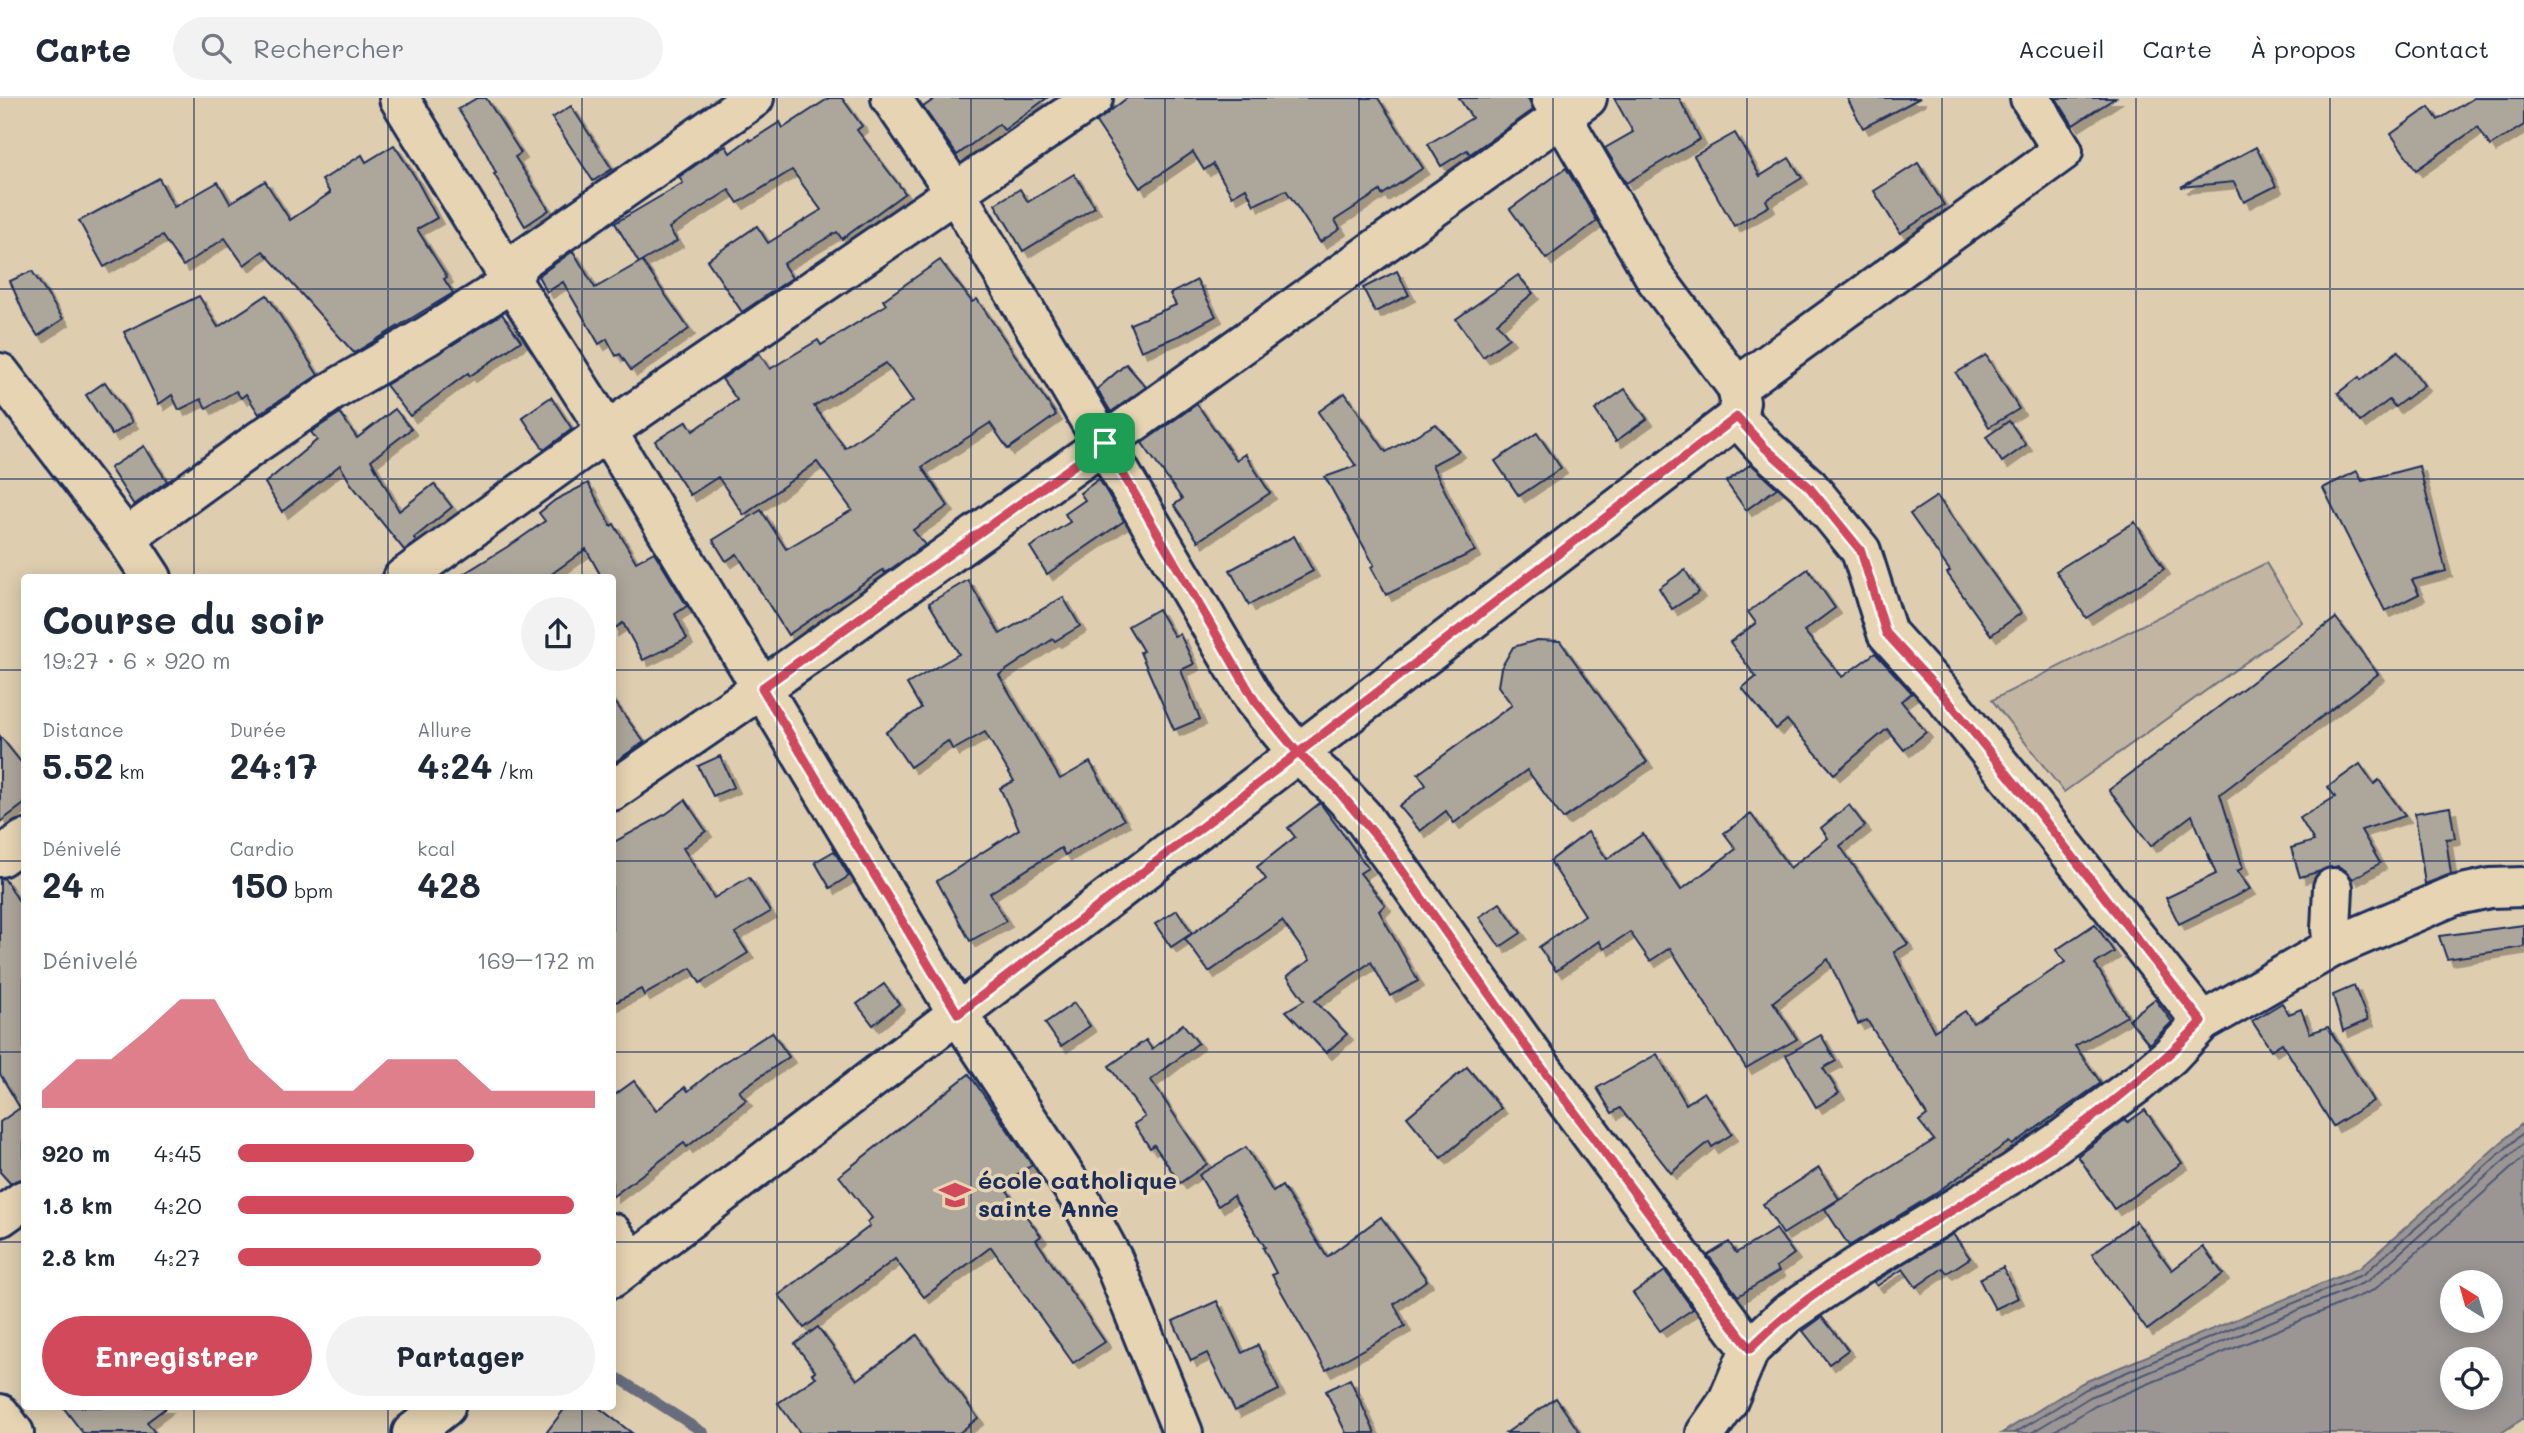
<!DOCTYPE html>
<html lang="fr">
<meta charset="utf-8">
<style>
:root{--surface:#fff;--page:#f2f2f3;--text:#1f2937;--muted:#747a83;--line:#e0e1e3;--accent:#d1495b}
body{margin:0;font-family:Mali,sans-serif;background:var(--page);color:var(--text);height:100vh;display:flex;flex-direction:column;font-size:26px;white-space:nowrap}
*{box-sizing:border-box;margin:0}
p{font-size:23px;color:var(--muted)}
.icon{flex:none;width:38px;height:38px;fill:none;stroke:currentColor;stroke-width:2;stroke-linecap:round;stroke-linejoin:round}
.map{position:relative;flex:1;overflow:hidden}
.side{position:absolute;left:21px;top:476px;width:595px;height:836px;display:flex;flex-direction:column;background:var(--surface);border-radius:7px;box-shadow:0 4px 18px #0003}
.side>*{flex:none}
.needle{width:46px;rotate:323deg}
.controls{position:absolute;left:2440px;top:1172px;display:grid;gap:14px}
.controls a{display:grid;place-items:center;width:63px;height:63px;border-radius:50%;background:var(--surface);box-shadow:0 4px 18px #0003;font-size:35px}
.pin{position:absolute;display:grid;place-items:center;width:60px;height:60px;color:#fff;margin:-30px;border-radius:14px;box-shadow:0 4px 10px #0006}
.round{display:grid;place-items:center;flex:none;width:74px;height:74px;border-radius:37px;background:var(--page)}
.headline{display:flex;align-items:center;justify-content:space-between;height:119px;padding:0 21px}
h1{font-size:38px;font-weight:800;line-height:52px}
.metrics{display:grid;grid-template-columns:repeat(3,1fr);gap:10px;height:119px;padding:7px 21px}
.metrics div{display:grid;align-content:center}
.metrics b{font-size:35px;font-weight:800}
.metrics small{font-size:19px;font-weight:400}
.metrics p{font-size:19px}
.chart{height:196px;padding:14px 21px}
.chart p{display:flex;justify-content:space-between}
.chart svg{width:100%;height:126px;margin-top:7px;fill:var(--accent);opacity:.7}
.button{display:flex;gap:14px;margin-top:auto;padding:14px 21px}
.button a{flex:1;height:80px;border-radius:42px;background:var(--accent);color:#fff;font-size:28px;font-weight:800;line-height:80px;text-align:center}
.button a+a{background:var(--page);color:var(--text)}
ul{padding:0 21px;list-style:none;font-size:23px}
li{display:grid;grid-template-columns:112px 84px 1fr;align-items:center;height:52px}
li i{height:18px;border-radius:9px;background:var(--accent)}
header{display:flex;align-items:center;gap:42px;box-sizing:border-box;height:98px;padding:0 35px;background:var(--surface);border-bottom:2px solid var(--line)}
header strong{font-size:33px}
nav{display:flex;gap:38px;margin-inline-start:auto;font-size:24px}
.search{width:490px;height:63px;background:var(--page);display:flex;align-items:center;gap:18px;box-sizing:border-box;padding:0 24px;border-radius:38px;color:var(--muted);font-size:26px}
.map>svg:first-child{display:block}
.green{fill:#c2b6a3;stroke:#6e7280;stroke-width:2}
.water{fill:#9b9694;stroke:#686d7e;stroke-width:2;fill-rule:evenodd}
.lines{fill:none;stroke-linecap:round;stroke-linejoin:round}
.shore{stroke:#4e5874;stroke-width:2}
.stream{stroke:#686d7e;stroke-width:10}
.building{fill:#ada69a;stroke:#1b2f5e;stroke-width:2;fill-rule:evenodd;filter:url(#shadow)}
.minor-casing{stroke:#1b2f5e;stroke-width:44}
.minor{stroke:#e6d4b2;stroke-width:38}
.route-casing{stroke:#fff;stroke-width:14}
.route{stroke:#d1495b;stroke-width:9}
.grid{fill:none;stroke:#1b2f5e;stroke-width:2;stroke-opacity:0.55}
.labels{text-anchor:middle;stroke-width:7;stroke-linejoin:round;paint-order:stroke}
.poi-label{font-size:24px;font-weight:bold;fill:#1b2f5e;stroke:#e6d4b2;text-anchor:start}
</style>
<header>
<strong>Carte</strong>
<div class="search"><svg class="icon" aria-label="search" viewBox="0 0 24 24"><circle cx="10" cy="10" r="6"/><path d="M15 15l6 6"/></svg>Rechercher</div>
<nav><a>Accueil</a><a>Carte</a><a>À propos</a><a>Contact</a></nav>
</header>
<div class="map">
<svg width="2524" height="1335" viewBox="0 0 2524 1335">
<defs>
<filter id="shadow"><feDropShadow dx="6" dy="6" stdDeviation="0" flood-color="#0004"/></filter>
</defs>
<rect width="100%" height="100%" fill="#decdaf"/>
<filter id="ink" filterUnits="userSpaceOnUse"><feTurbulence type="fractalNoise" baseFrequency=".0143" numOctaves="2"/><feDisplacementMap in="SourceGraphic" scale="14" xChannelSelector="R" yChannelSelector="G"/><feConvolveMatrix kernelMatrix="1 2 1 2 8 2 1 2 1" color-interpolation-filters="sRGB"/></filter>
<g filter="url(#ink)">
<polygon class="green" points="2266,465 2302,524 2064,694 1992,602"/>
<path class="water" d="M2524,1024V1320L2501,1335H2002L2082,1285L2360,1170ZM2452,1185H2490V1223H2452ZM2452,1262H2490V1300H2452Z"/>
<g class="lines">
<g class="shore">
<polyline points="2015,1335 2086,1291 2364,1176 2524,1034"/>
<polyline points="2031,1335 2090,1299 2368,1183 2524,1045"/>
<polyline points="2051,1335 2095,1308 2374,1192 2524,1059"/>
</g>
<polyline class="stream" points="612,1276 704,1335"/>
</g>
<g class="building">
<polygon points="477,0 486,0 521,55 515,59 549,112 525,128 494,76 496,75 485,53 458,11"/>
<polygon points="829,0 842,0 862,28 857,32 905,95 842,141 837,134 783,166 792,180 742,214 707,162 757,128 768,145 821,112 792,72 738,105 729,92 669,130 677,143 639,165 615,125 683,85 679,79 714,54 726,48 730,55 749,41 750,43 780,24 783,30"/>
<polygon points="936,0 1047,0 1004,32 999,26 957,57 923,9"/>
<polygon points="1127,0 1378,0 1423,70 1382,97 1380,93 1335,122 1340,131 1320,144 1286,92 1254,107 1246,90 1232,98 1213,66 1204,72 1193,54 1140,90 1096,24"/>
<polygon points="1459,0 1528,0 1533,12 1470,56 1467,52 1441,68 1428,46 1472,20"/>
<polygon points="1614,0 1679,0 1700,41 1626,85 1605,50 1633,34"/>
<polygon points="1847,0 1920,0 1863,30"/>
<polygon points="2056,0 2115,0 2073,27"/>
<polygon points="2474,0 2524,0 2524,27 2490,48 2478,29 2416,72 2391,36 2429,9 2438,22"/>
<polygon points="571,8 612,71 593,83 552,20"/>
<polygon points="1735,35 1760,78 1789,60 1802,80 1766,102 1769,108 1734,128 1694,58"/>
<polygon points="394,47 415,79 437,120 417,131 447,179 444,181 453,195 354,255 263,153 244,167 225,140 183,168 162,138 104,169 79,123 159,80 174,109 218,84 230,105 265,83 290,122 330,95 322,82 362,57 366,64"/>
<polygon points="2256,49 2276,88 2244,104 2234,84 2181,89"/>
<polygon points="1918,65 1944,107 1900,135 1874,93"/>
<polygon points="1566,70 1597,123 1546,161 1510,111"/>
<polygon points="1074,76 1095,109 1023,153 995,106 1020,91 1028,104"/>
<polygon points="573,153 595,190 642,163 689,231 631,272 620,256 616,258 607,241 599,246 563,184 547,194 538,178"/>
<path d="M940,162L972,204L977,201L1056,317L1008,351L990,325L922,369L948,408L913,432L925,447L885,475L883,472L788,537L737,456L726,463L713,442L761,412L786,451L852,412L817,364L744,417L718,379L690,397L655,343L687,323L693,333L737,302L722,281L759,255L770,271L818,242L821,247L886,207L883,202ZM886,265L913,303L845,350L814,308Z"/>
<polygon points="32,173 63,221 38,238 24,216 10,183"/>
<polygon points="1397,173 1409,197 1375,214 1363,190"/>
<polygon points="1518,177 1533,195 1497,225 1509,240 1483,259 1456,221"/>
<polygon points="1197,182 1216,218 1181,237 1141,253 1130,226 1176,207 1170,196"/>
<polygon points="267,197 318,277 259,316 246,296 241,300 236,293 206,310 201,301 179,312 172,297 159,306 124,234 199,198 218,229"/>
<polygon points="502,216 521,243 470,278 468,275 410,318 386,287"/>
<polygon points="2398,253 2424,287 2395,309 2389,302 2360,324 2338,295 2359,279 2361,282"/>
<polygon points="1986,257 2019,311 1989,329 1956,275"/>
<polygon points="1126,266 1146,289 1111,314 1097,291"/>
<polygon points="105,284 132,324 112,337 86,297"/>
<polygon points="1625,291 1647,321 1616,343 1595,312"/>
<polygon points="1345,295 1386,354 1436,326 1459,353 1432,367 1475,453 1386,497 1371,469 1374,467 1325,379 1356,368 1318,314"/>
<polygon points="551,299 572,331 544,352 522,319"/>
<polygon points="1197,306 1236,362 1245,356 1270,395 1198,443 1174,407 1182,401 1142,345"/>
<polygon points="395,311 411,331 371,362 399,413 434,386 452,409 414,440 416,444 404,452 351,386 340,367 282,414 265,385 317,342 311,334 340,315 357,340"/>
<polygon points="2009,323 2026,347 2002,364 1986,339"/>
<polygon points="1537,335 1561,370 1519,398 1495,363"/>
<polygon points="144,348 167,383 134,407 110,370"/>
<polygon points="1751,366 1777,390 1746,412 1726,384"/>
<polygon points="2419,368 2446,473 2412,482 2419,496 2385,513 2323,390 2357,373 2362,383"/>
<polygon points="1099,381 1124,423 1047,476 1030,449 1070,424 1065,416 1085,402 1080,395"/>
<polygon points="588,385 611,428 614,426 636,464 654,454 687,508 675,516 687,541 643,562 623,525 612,532 612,480 602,480 586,451 546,480 457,480 515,444 545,423 539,415 555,402"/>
<polygon points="1937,398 2021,515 1991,537 1947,475 1950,473 1910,416"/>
<polygon points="2135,424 2164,471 2086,520 2056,473"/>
<polygon points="1294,438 1313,473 1249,507 1230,472"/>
<polygon points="1808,471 1835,510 1804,533 1842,579 1875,555 1912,595 1901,603 1926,634 1904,652 1887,631 1834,676 1787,622 1776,631 1742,590 1756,579 1730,544 1756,525 1748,514"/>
<polygon points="1685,472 1699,494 1672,511 1659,490"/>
<polygon points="968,482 1000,536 1063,499 1080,528 1055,543 1053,541 999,577 1060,681 1090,664 1124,722 1065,757 1061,750 990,795 1006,823 970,843 937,783 1019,731 1000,690 1014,683 985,634 953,652 948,643 910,669 886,634 921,610 907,586 959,556 929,505"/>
<polygon points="1158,511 1174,538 1180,536 1194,566 1181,572 1200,621 1174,632 1140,554 1143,553 1128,528"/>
<polygon points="2336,520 2378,576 2220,696 2243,770 2237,773 2250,791 2179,826 2166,800 2216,776 2192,717 2151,748 2109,692"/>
<polygon points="1537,542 1560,543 1647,664 1563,721 1527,672 1454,725 1446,713 1420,733 1399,708 1426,687 1418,676 1512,607 1498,588 1501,570 1513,549"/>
<polygon points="612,600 644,644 612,666"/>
<polygon points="0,638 24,668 24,706 0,724"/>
<polygon points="720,658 734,689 713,698 698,668"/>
<polygon points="2360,666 2374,686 2379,682 2405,718 2361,732 2380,765 2353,781 2345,772 2338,768 2300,779 2291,750 2314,743 2300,720 2335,699 2328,689"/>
<polygon points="685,702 706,733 683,750 714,800 749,779 770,814 735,835 748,855 700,885 691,870 644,897 641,891 612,906 612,745 666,716"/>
<polygon points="1320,705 1368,770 1360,775 1385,807 1379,813 1418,883 1390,898 1371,864 1315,903 1347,936 1326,955 1286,913 1304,902 1287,878 1310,862 1282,823 1209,874 1185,841 1266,781 1257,769 1295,739 1288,730"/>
<polygon points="1849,707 1865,728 1840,748 1908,846 1894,854 1934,933 1965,913 1973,925 2065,864 2056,852 2095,826 2114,854 2095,866 2127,918 2075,948 2101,985 2012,1047 2009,1044 1931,1098 1849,1148 1825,1111 1934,1042 1919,1023 1927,1017 1867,922 1858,926 1828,861 1773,904 1797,941 1746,970 1670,850 1650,863 1630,834 1604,851 1599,843 1556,873 1539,849 1585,817 1550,763 1588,734 1607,761 1643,736 1681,792 1736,751 1724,735 1751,716 1790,770 1828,740 1821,730"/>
<polygon points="2450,709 2455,740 2446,741 2451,776 2425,786 2415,715"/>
<polygon points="834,753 849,778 830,790 815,764"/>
<polygon points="4,780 24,811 24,1081 10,1085 0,1074 0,1024 20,1010 0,976 0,781"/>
<polygon points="1500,805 1521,835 1500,849 1479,819"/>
<polygon points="1177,812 1192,835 1171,849 1155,826"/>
<polygon points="2524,827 2524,849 2447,861 2439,838"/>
<polygon points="884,886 899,906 873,927 857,906"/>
<polygon points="2354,888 2368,922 2343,933 2333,897"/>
<polygon points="2155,901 2172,924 2149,946 2129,921"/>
<polygon points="1074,905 1090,928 1061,948 1045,925"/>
<polygon points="2282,905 2289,916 2301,911 2310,935 2328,929 2373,1003 2333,1028 2282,945 2271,952 2252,923"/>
<polygon points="1183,926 1198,945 1151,982 1207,1066 1180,1085 1154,1047 1150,1050 1134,1026 1145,1019 1109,968 1146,942 1152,951"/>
<polygon points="772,934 789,959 739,993 746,1002 715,1027 687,1049 684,1045 612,1099 612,999 634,983 656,1013 685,989 688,993 719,968"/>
<polygon points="1821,937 1836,963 1823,970 1839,995 1816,1009 1786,957"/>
<polygon points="1657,956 1686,1006 1704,994 1732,1036 1712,1049 1709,1044 1671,1075 1620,1010 1612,1015 1597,990"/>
<polygon points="1467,969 1501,1010 1441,1060 1407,1019"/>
<polygon points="969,976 1032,1067 1002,1086 1041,1138 1036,1142 1105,1244 1073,1265 991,1149 924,1199 895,1161 804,1230 779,1197 870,1128 867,1124 872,1120 839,1078"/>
<polygon points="2145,1012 2182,1065 2114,1111 2078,1058 2126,1021 2128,1024"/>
<polygon points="1246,1049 1273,1094 1282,1088 1327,1159 1381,1119 1427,1182 1394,1206 1405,1228 1326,1272 1272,1177 1276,1175 1263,1150 1265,1149 1233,1098 1218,1108 1199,1077"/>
<polygon points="1819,1070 1839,1101 1783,1136 1763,1106"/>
<polygon points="2136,1123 2172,1172 2203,1149 2223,1176 2147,1232 2092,1156"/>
<polygon points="1776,1131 1794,1156 1776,1169 1779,1173 1738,1198 1708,1157 1729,1144 1736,1155"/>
<polygon points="1953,1136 1970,1160 1947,1175 1943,1170 1916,1189 1903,1171 1877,1188 1874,1184"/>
<polygon points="2003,1169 2018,1200 1995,1211 1979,1181"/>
<polygon points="1665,1173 1693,1211 1660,1233 1633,1195"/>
<polygon points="1217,1203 1242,1255 1258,1247 1279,1292 1235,1313 1207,1255 1191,1263 1173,1223"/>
<polygon points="1822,1219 1848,1252 1829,1266 1803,1233"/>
<polygon points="818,1229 857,1282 917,1237 978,1320 959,1335 800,1335 778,1305 816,1279 812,1275 815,1273 795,1246"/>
<polygon points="1350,1281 1375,1335 1346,1335 1326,1293"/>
<polygon points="1556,1300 1580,1335 1506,1335"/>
<polygon points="63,1309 167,1309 147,1324 155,1335 83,1335"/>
<polygon points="566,1309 598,1309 632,1335 546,1335"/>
</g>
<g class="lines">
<defs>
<g id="minor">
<polyline points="399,0 512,184 607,333 958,916 1079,1099 1113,1162 1183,1335"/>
<polyline points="891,0 956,95 1255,603 1298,655 1334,688 1362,718 1527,950 1750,1251"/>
<polyline points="1551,0 1656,181 1737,289"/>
<polyline points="0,275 126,440 152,480"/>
<polyline points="1737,319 1764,349 1809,389 1861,453 1887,535 1944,598 2030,704 2202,924"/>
<polyline points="126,440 259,343 334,292 427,238 512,184 518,167 522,162 754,0"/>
<polyline points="403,480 607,333 1093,0"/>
<polyline points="612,693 762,590 1587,0"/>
<polyline points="0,759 24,742"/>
<polyline points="2333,849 2453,798 2490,790 2524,789"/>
<polyline points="0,1119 24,1102"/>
<polyline points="612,1135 633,1164"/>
<polyline points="612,1180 1737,319 1740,304 1737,289 2063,53 2030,0"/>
<polyline points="0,1316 14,1335"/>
<polyline points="412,1335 445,1309"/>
<polyline points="1706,1335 1727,1305 1750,1251 1787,1216 1858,1168 2013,1075 2065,1039 2138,985 2170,958 2202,924 2333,849 2331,831 2333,790"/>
</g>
</defs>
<use href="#minor" class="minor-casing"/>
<use href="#minor" class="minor"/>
</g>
</g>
<g class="lines" filter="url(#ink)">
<defs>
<path id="route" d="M1105,345L762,590L958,916L1298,655L1334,688L1387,751L1527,950L1750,1251C1808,1191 1886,1152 1956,1110C2044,1056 2130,998 2202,924L2030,704L1944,598L1886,535L1861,453L1809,389L1764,349L1737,319L1298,655L1255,603L1105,345"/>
</defs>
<use href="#route" class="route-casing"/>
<use href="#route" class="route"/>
</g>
<path class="grid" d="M194,0V480M388,0V480M582,0V480M777,0V1335M971,0V1335M1165,0V1335M1359,0V1335M1553,0V1335M1747,0V1335M1942,0V1335M2136,0V1335M2330,0V1335M0,191H2524M0,381H2524M0,572H24M612,572H2524M0,763H24M612,763H2524M0,954H24M612,954H2524M0,1144H24M612,1144H2524M194,1309V1335M388,1309V1335M582,1309V1335"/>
<defs>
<symbol id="university-bare" viewBox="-9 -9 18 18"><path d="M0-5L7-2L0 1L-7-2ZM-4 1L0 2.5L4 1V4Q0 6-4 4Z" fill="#d1495b" stroke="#e6d4b2" stroke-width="2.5" paint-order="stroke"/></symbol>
</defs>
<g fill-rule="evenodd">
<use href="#university-bare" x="933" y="1075" width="44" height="44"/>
</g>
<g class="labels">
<g class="poi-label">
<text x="978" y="1091">école catholique<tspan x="978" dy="28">sainte Anne</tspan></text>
</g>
</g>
</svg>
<div class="controls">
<a><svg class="needle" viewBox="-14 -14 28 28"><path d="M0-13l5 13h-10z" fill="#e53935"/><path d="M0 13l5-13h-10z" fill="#747a83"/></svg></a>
<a><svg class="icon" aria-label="locate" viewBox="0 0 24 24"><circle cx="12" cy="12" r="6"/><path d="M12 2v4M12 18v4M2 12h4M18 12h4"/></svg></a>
</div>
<div class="pin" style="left:1105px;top:345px;background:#1e9e55"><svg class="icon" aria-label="arrive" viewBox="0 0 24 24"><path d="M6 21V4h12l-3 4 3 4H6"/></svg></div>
<section class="side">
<div class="headline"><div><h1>Course du soir</h1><p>19:27 · 6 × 920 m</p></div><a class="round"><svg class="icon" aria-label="share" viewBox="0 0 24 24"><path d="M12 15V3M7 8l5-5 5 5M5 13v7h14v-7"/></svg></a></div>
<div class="metrics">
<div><p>Distance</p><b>5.52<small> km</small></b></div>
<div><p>Durée</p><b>24:17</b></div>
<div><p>Allure</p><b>4:24<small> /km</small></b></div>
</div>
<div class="metrics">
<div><p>Dénivelé</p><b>24<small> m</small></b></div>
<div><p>Cardio</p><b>150<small> bpm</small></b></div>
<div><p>kcal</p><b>428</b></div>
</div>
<div class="chart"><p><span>Dénivelé</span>169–172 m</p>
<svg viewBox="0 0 160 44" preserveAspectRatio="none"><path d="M0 44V38L10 27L20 27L30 17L40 6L50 6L60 27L70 38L80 38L90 38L100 27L110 27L120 27L130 38L140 38L150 38L160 38V44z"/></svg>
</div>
<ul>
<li><b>920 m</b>4:45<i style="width:66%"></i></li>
<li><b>1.8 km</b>4:20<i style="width:94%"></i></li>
<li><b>2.8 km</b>4:27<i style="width:85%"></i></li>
</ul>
<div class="button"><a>Enregistrer</a><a>Partager</a></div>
</section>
</div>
